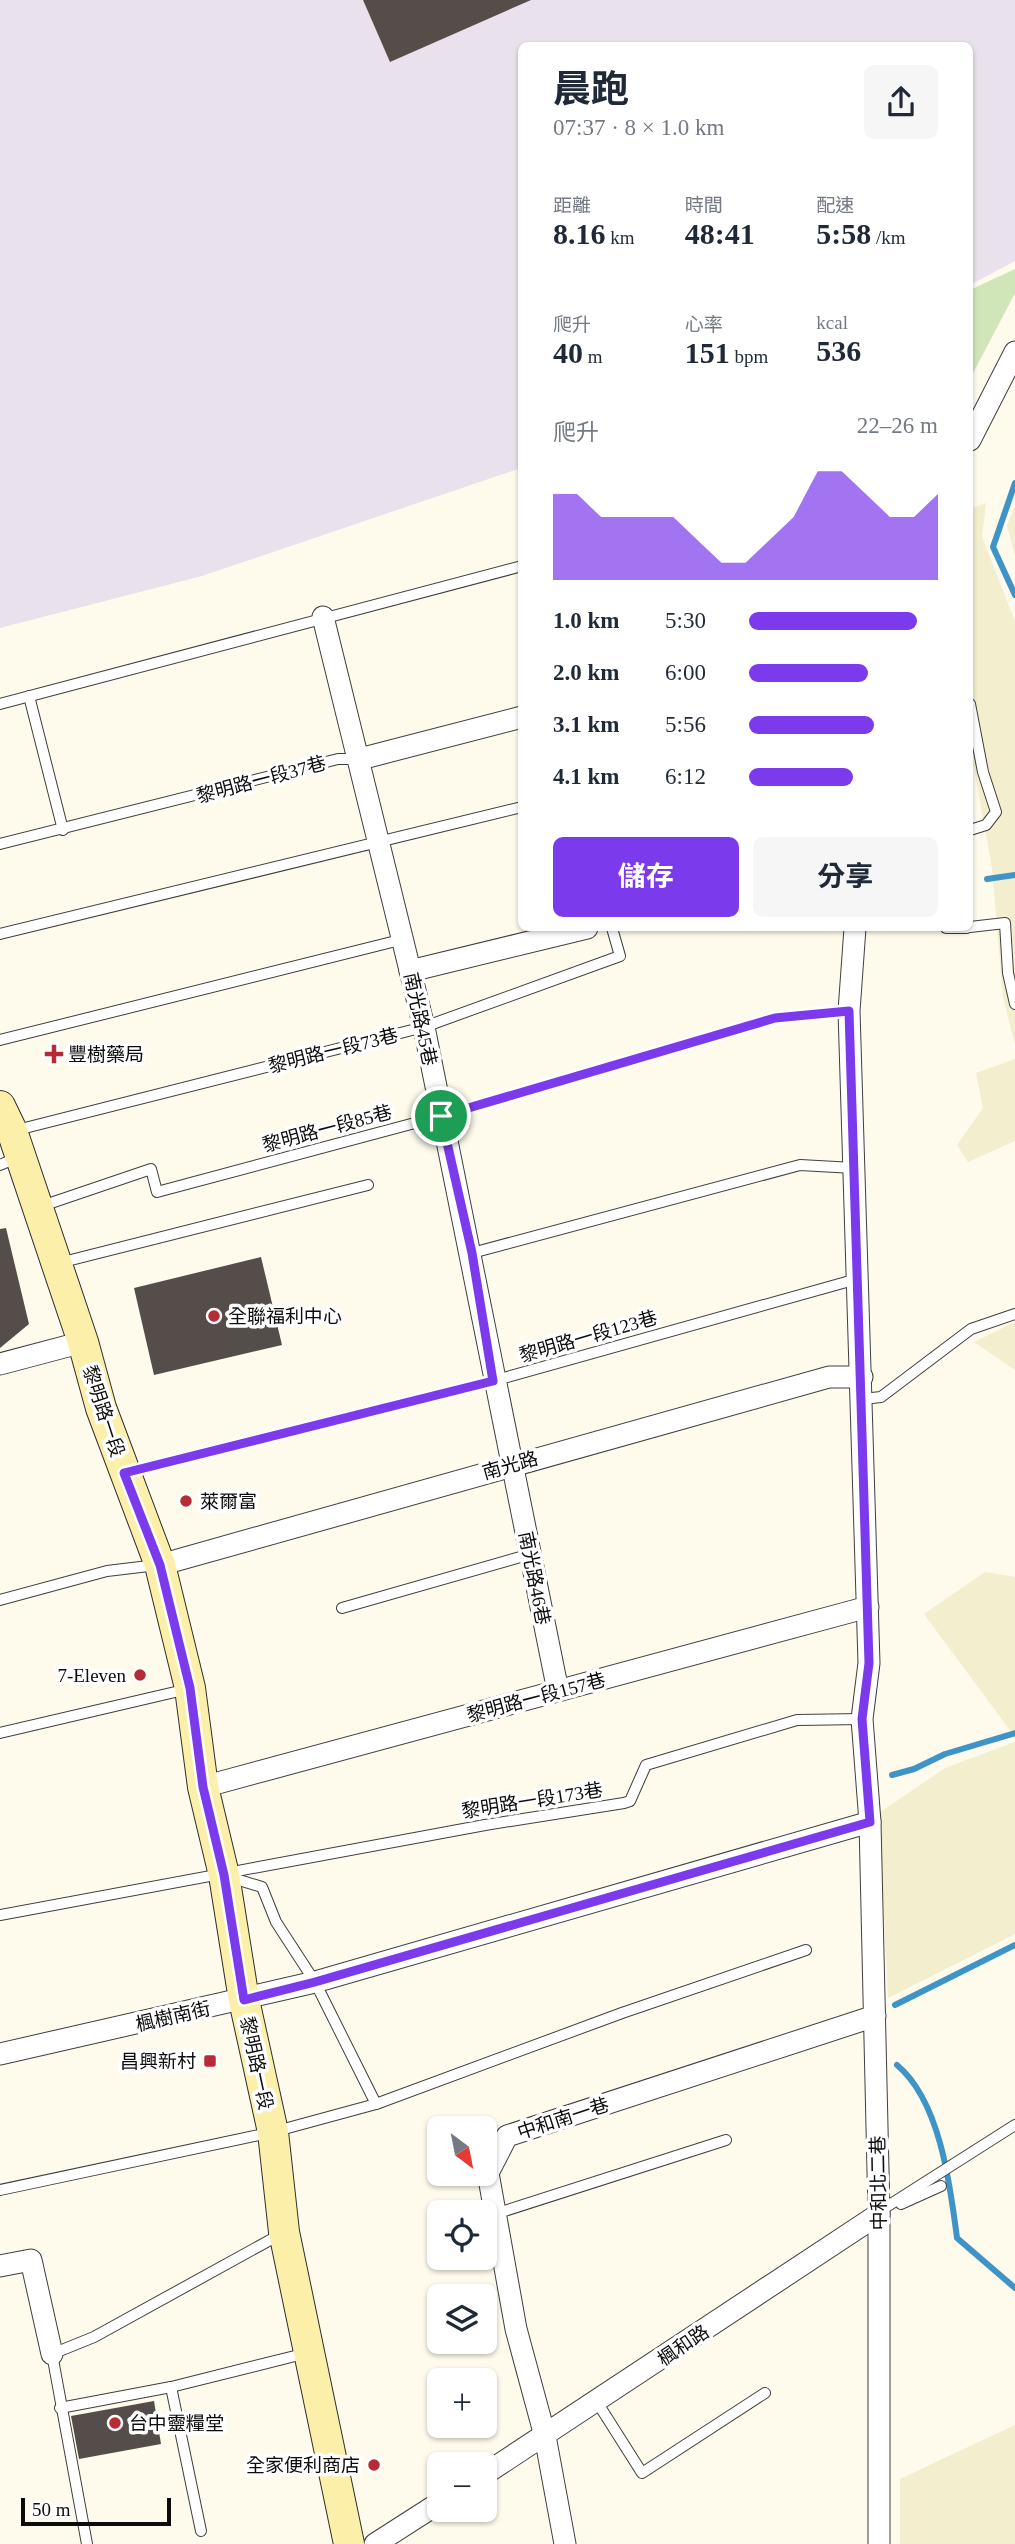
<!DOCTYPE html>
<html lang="zh-TW">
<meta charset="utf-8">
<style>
:root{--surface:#fff;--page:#f6f6f7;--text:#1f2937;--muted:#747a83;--accent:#7c3aed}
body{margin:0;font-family:"Times New Roman","Noto Sans TC",serif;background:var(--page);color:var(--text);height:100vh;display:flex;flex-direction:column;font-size:26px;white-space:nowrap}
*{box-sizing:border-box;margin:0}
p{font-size:23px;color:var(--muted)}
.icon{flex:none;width:38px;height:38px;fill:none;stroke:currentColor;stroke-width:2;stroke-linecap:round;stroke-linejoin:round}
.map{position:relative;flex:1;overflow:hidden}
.drawer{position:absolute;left:518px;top:42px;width:455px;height:889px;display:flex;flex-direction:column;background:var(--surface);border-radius:10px;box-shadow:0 2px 5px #0004}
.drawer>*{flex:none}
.needle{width:46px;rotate:148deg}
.fabs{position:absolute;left:427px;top:2116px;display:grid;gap:14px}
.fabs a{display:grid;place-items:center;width:70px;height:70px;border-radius:10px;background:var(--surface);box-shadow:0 2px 5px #0004;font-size:35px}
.scale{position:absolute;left:21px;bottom:18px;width:150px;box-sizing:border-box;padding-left:7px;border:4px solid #0c0c0c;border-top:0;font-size:19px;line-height:24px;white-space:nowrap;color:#0c0c0c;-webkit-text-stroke:5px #fff;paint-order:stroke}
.pin{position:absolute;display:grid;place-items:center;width:60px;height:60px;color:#fff;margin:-30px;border:4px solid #fff;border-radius:50%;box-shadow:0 2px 7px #0007}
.round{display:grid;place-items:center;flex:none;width:74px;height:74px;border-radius:10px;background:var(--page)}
.head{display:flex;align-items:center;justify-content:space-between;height:119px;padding:0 35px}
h1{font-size:38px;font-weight:700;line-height:52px}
.metrics{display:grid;grid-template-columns:repeat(3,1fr);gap:10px;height:119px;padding:7px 35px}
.metrics div{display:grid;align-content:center}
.metrics b{font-size:30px;font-weight:700}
.metrics small{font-size:19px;font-weight:400}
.metrics p{font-size:19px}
.chart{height:196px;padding:14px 35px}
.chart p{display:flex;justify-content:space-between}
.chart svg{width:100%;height:126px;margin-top:7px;fill:var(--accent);opacity:.7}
.primary-button{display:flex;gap:14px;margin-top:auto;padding:14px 35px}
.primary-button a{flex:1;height:80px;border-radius:10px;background:var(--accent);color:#fff;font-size:28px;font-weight:700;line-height:80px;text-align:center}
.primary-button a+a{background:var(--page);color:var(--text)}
ul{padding:0 35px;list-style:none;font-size:23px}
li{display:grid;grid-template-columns:112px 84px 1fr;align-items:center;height:52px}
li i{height:18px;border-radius:9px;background:var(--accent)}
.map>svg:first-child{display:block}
.industrial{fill:#e9e1eb}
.farmland{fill:#f2eece}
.green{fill:#d1e6b8}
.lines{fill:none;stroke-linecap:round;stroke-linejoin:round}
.stream{stroke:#3e94c6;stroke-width:6}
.building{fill:#544d49}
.service-casing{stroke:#3f3f3f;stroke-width:12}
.minor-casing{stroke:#3f3f3f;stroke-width:23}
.secondary-casing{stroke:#2e2e2e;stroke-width:32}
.service{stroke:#fff;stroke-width:10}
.minor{stroke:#fff;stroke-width:21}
.secondary{stroke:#fbefaa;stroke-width:30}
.route-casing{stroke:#fff;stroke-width:14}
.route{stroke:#7c3aed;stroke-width:9}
.poi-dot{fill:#b52b36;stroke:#fff;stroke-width:2.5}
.labels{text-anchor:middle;stroke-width:7;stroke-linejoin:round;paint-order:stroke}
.street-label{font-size:19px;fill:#0c0c0c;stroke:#fff}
.poi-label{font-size:19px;fill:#0c0c0c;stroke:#fff;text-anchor:start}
</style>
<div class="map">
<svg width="1015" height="2544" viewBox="0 0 1015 2544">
<rect width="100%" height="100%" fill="#fefaec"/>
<polygon class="industrial" points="0,0 1015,0 1015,261 970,285 970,46 522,46 521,468 202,576 0,628"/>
<g class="farmland">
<polygon points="986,503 982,537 1015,621 1015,1045 1003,997 992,868 970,746 970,509"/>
<polygon points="1015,506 1015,556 1007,525"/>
<polygon points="1015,1059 1015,1141 968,1162 957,1145 983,1108 976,1073"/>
<polygon points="1015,1322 1015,1370 974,1342"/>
<polygon points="985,1572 1015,1577 1015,1737 924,1614"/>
<polygon points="1015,1742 1015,1934 888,1998 879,1813 945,1768"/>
<polygon points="1015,2425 1015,2544 900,2544 900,2479"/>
</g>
<polygon class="green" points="1015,269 1015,293 970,379 970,290"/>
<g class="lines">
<g class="stream">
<polyline points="1015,483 993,547 1015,595"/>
<polyline points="987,879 1015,875"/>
<polyline points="892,1775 914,1769 945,1754 1015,1733"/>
<polyline points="895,2005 1015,1945"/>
<path d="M897,2065C940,2101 950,2184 957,2238L1015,2288"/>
</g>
</g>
<g class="building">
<polygon points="363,0 531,0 390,62"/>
<polygon points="6,1228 29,1324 0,1348 0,1229"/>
<polygon points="261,1257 282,1345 154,1375 134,1288"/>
<polygon points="154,2401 161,2444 79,2459 71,2416"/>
</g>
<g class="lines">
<defs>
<g id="service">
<polyline points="29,696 63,830"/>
<polyline points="0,704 522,566"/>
<polyline points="970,704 983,772 996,812 986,825 970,830"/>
<polyline points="0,844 338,759 360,759"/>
<polyline points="970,927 1005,923 1008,973 1015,1004"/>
<polyline points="946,928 967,928"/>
<polyline points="0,934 522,807"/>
<polyline points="0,1040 404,939"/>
<polyline points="13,1131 424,1027 620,956 612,928"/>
<polyline points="0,1165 19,1157"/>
<polyline points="39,1207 151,1169 157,1192 441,1116 775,1018 849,1011"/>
<polyline points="472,1253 800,1165 854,1168"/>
<polyline points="59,1263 368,1185"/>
<polyline points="863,1399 881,1397 971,1329 1015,1314"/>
<polyline points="127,1472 493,1381 857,1279"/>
<polyline points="0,1600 107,1571 157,1565"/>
<polyline points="342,1608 531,1554"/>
<polyline points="0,1733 188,1689"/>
<polyline points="226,1876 262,1887 276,1922 315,1982 376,2104"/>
<polyline points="0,1915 485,1825 624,1803 630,1801 646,1765 797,1720 862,1719"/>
<polyline points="0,2190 273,2132 376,2104 622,2013 806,1950"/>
<polyline points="901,2204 941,2186"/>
<polyline points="883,2209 1015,2125"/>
<polyline points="495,2214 726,2140"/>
<polyline points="171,2387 201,2531"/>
<polyline points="597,2402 642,2473 765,2393"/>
<polyline points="60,2408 171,2387 307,2353"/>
<polyline points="87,2544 52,2354 94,2337 281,2234"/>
</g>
<g id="minor">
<polyline points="970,440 1015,352"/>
<polyline points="323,617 424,1027 558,1691"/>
<polyline points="360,759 522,717"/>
<polyline points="855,928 849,1011 869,1663 862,1719 870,1822 879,2214 879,2544"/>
<polyline points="410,971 587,928"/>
<polyline points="0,1364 83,1342"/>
<polyline points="160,1565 829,1377 862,1377"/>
<polyline points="203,1787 868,1607"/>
<polyline points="0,2054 315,1982 870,1822"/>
<polyline points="0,2266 31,2260 52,2354"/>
<polyline points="485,2474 879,2214"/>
<polyline points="375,2544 439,2503"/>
<polyline points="565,2544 545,2436 516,2329 488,2173 507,2136 875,2016"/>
</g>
<polyline id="secondary" points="0,1106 12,1131 83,1342 101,1408 160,1565 190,1688 203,1787 224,1875 244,2000 273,2132 284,2232 349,2544"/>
</defs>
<use href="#service" class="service-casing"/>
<use href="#minor" class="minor-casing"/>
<use href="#secondary" class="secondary-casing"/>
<use href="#service" class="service"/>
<use href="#minor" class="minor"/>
<use href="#secondary" class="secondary"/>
</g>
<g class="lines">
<defs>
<polygon id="route" points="849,1011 869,1663 862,1719 870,1822 315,1982 244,2000 224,1875 203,1787 190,1688 160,1565 124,1473 493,1381 472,1253 441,1116 775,1018"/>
</defs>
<use href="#route" class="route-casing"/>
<use href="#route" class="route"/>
</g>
<g class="poi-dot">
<path d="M50.5 1043.5h7v7h7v7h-7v7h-7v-7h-7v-7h7z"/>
<circle cx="214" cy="1316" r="7"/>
<circle cx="186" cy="1501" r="7"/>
<circle cx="140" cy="1675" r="7"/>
<rect x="203" y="2054" width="14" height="14" rx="3.5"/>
<circle cx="115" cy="2423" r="7"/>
<circle cx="374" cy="2465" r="7"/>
</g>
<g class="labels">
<g class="street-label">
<text transform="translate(261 779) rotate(-15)" y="7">黎明路一段37巷</text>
<text transform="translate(421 1019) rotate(78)" y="7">南光路45巷</text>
<text transform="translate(333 1050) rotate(-14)" y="7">黎明路一段73巷</text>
<text transform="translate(327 1128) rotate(-15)" y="7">黎明路一段85巷</text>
<text transform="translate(588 1336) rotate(-16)" y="7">黎明路一段123巷</text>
<text transform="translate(104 1411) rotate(72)" y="7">黎明路一段</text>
<text transform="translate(510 1465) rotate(-16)" y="7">南光路</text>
<text transform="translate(535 1578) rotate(79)" y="7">南光路46巷</text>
<text transform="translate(536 1697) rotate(-15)" y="7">黎明路一段157巷</text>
<text transform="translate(532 1800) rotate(-9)" y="7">黎明路一段173巷</text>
<text transform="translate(173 2016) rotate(-13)" y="7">楓樹南街</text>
<text transform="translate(257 2063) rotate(78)" y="7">黎明路一段</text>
<text transform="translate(563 2118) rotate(-18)" y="7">中和南一巷</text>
<text transform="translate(878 2183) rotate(-91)" y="7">中和北二巷</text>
<text transform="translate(683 2345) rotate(-34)" y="7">楓和路</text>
</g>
<g class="poi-label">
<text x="68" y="1061">豐樹藥局</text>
<text x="228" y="1323">全聯福利中心</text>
<text x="200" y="1508">萊爾富</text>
<text x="126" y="1682" text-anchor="end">7-Eleven</text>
<text x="196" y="2068" text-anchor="end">昌興新村</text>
<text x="129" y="2430">台中靈糧堂</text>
<text x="360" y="2472" text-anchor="end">全家便利商店</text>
</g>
</g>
</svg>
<div class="fabs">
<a><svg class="needle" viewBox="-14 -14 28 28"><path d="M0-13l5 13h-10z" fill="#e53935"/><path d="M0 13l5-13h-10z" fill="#747a83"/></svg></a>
<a><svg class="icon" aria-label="locate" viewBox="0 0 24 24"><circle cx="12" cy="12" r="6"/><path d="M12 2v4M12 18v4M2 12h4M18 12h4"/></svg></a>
<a><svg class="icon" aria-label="layers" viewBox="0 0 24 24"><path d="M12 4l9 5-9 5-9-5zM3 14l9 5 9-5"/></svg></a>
<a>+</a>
<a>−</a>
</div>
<div class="scale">50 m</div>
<div class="pin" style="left:441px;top:1116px;background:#1e9e55"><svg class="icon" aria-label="arrive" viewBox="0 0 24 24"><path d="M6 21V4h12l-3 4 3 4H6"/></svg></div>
<section class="drawer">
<div class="head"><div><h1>晨跑</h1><p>07:37 · 8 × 1.0 km</p></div><a class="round"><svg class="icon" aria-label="share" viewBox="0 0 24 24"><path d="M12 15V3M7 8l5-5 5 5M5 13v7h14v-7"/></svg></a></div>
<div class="metrics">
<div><p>距離</p><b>8.16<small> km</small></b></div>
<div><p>時間</p><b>48:41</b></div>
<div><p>配速</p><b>5:58<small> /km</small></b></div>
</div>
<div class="metrics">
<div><p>爬升</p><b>40<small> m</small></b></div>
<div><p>心率</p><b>151<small> bpm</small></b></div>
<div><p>kcal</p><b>536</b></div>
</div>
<div class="chart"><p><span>爬升</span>22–26 m</p>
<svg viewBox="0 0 160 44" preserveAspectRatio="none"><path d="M0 44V14L10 14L20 22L30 22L40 22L50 22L60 30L70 38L80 38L90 30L100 22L110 6L120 6L130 14L140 22L150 22L160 14V44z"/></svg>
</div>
<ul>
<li><b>1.0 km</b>5:30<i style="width:89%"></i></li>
<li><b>2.0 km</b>6:00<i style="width:63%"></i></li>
<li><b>3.1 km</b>5:56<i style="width:66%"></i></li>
<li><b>4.1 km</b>6:12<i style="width:55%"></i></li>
</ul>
<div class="primary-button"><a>儲存</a><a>分享</a></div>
</section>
</div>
